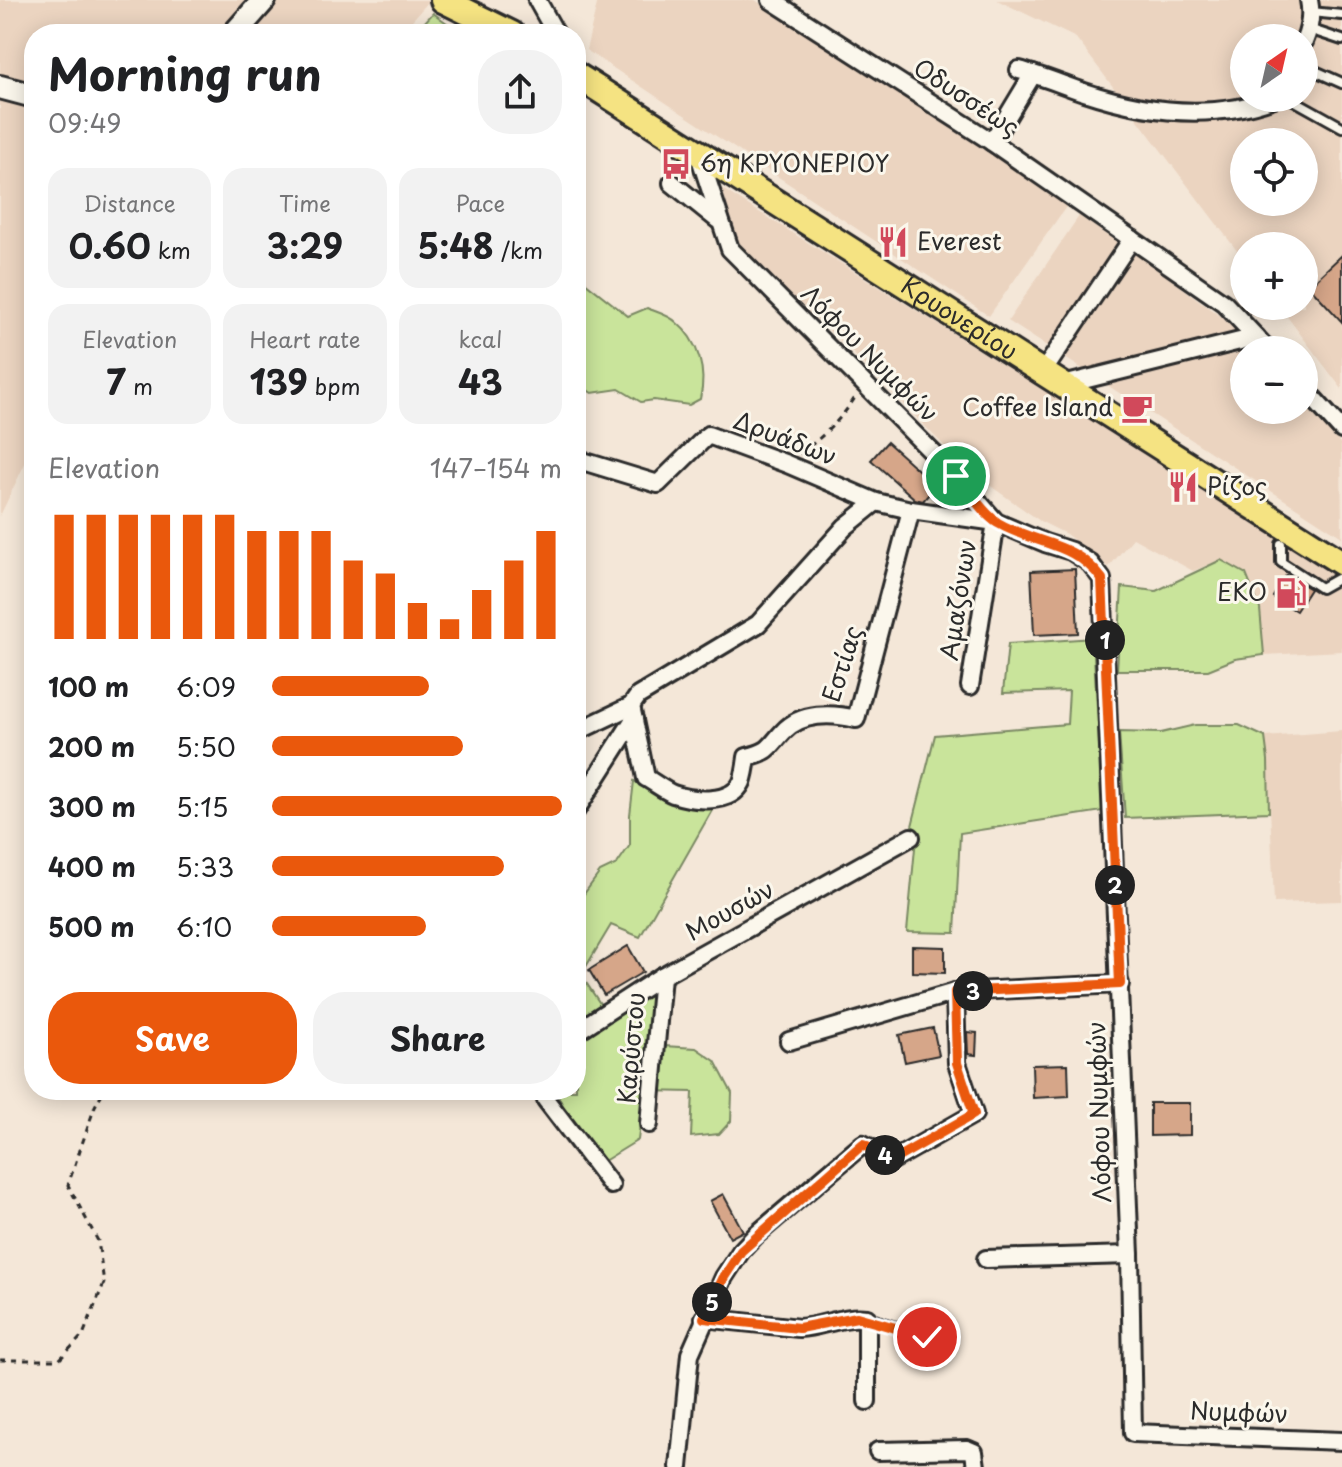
<!DOCTYPE html>
<meta charset="utf-8">
<style>
:root{--surface:#fff;--page:#f2f2f2;--text:#202124;--muted:#757577;--accent:#ea580c}
body{margin:0;font-family:"Playpen Sans",sans-serif;background:var(--page);color:var(--text);height:100vh;display:flex;flex-direction:column;font-size:30px;white-space:nowrap}
*{box-sizing:border-box;margin:0}
p{font-size:26px;color:var(--muted)}
.icon{flex:none;width:44px;height:44px;fill:none;stroke:currentColor;stroke-width:2;stroke-linecap:round;stroke-linejoin:round}
.map{position:relative;flex:1;overflow:hidden}
.panel{position:absolute;left:24px;top:24px;width:562px;height:1076px;display:flex;flex-direction:column;background:var(--surface);border-radius:32px;box-shadow:0 4px 20px #0003}
.panel>*{flex:none}
.needle{width:52px;rotate:34deg}
.tools{position:absolute;left:1230px;top:24px;display:grid;gap:16px}
.tools a{display:grid;place-items:center;width:88px;height:88px;border-radius:50%;background:var(--surface);box-shadow:0 4px 20px #0003;font-size:40px}
.pin{position:absolute;display:grid;place-items:center;width:68px;height:68px;color:#fff;margin:-34px;border:4px solid #fff;border-radius:50%;box-shadow:0 2px 8px #0007}
.km{position:absolute;width:40px;height:40px;margin:-20px;border-radius:50%;background:#222;color:#fff;font-size:22px;line-height:40px;text-align:center}
.round{display:grid;place-items:center;flex:none;width:84px;height:84px;border-radius:32px;background:var(--page)}
.head{display:flex;align-items:center;justify-content:space-between;height:136px;padding:0 24px}
h1{font-size:44px;font-weight:700;line-height:60px}
.metrics{display:grid;grid-template-columns:repeat(3,1fr);gap:12px;height:136px;padding:8px 24px}
.metrics div{display:grid;align-content:center;border-radius:20px;background:var(--page);text-align:center}
.metrics b{font-size:34px;font-weight:700}
.metrics small{font-size:22px;font-weight:400}
.metrics p{font-size:22px}
.chart{height:224px;padding:16px 24px}
.chart p{display:flex;justify-content:space-between}
.chart svg{width:100%;height:144px;margin-top:8px;stroke:var(--accent);stroke-width:6}
.cta{display:flex;gap:16px;margin-top:auto;padding:16px 24px}
.cta a{flex:1;height:92px;border-radius:32px;background:var(--accent);color:#fff;font-size:32px;font-weight:700;line-height:92px;text-align:center}
.cta a+a{background:var(--page);color:var(--text)}
ul{padding:0 24px;list-style:none;font-size:26px}
li{display:grid;grid-template-columns:128px 96px 1fr;align-items:center;height:60px}
li i{height:20px;border-radius:10px;background:var(--accent)}
.map>svg:first-child{display:block}
.built{fill:#ebd4c0;fill-rule:evenodd}
.green{fill:#c9e49b;stroke:#7a8863;stroke-width:2}
.building{fill:#d6a689;stroke:#2b2b2b;stroke-width:2}
.lines{fill:none;stroke-linecap:round;stroke-linejoin:round}
.lane-casing{stroke:#2b2b2b;stroke-width:14}
.street-casing{stroke:#2b2b2b;stroke-width:22}
.secondary-casing{stroke:#2b2b2b;stroke-width:28}
.primary-casing{stroke:#2b2b2b;stroke-width:30}
.path{stroke:#2b2b2b;stroke-width:3;stroke-dasharray:6 6;stroke-linecap:butt}
.lane{stroke:#fbf7ec;stroke-width:8}
.street{stroke:#fbf7ec;stroke-width:16}
.secondary{stroke:#fbf7ec;stroke-width:22}
.primary{stroke:#f5e382;stroke-width:24}
.route-casing{stroke:#fff;stroke-width:16}
.route{stroke:#ea580c;stroke-width:10}
.labels{text-anchor:middle;stroke-width:6;stroke-linejoin:round;paint-order:stroke}
.street-label{font-size:24px;fill:#2b2b2b;stroke:#fbf7ec}
.poi-label{font-size:24px;fill:#2b2b2b;stroke:#fbf7ec;text-anchor:start}
</style>
<div class="map">
<svg width="1342" height="1467" viewBox="0 0 1342 1467">
<rect width="100%" height="100%" fill="#f4e7d8"/>
<filter id="ink" filterUnits="userSpaceOnUse"><feTurbulence type="fractalNoise" baseFrequency=".0125" numOctaves="2"/><feDisplacementMap in="SourceGraphic" scale="16" xChannelSelector="R" yChannelSelector="G"/><feConvolveMatrix kernelMatrix="1 2 1 2 8 2 1 2 1" color-interpolation-filters="sRGB"/></filter>
<g filter="url(#ink)">
<g class="built">
<polygon points="0,0 430,0 400,34 34,34 34,450 28,457 0,516"/>
<polygon points="598,0 755,0 1068,204 989,316 586,50"/>
<path d="M997,0H1342V389L1279,306H1304V246H1244V260L1076,38ZM1244,38H1304V98H1244ZM1244,142H1304V202H1244Z"/>
<polygon points="716,185 1342,577 1342,651 1264,655 1260,609 1246,574 1221,560 1193,571 1133,538 1109,567 1066,534 1040,521 968,470 844,344 738,246"/>
<polygon points="1079,216 1168,277 1225,320 1253,350 1244,350 1244,410 1304,410 1304,405 1341,444 1342,537 1008,321"/>
<polygon points="1342,731 1342,901 1274,903 1268,760 1265,737"/>
</g>
<g class="green">
<polygon points="433,13 462,34 414,34"/>
<path d="M576,275L628,316L647,308C656,312 669,315 676,322C699,341 707,372 700,399L689,405L654,400L641,402L619,389L592,393L576,383Z"/>
<polygon points="1221,560 1246,574 1260,609 1264,655 1235,659 1208,670 1117,670 1122,587 1156,591"/>
<polygon points="1093,638 1103,811 960,833 955,933 907,932 915,848 912,826 935,735 1067,724 1069,691 1003,693 1008,644"/>
<polygon points="1195,725 1239,725 1265,737 1268,760 1269,812 1125,818 1119,732 1161,733"/>
<path d="M634,781C665,798 678,805 714,807L640,937L611,925L581,975L611,1020L653,991L648,1045L696,1048L715,1061L732,1093L731,1121L719,1134L691,1137L693,1092L644,1091L638,1140L604,1161L571,1121L555,1090H576V905L600,872L617,864L630,845V815Z"/>
</g>
<g class="building">
<polygon points="1342,255 1342,322 1309,286"/>
<polygon points="887,442 936,486 923,501 915,499 871,460"/>
<polygon points="1075,569 1078,633 1034,635 1031,571"/>
<polygon points="1286,575 1310,589 1296,611 1273,597"/>
<polygon points="628,946 643,972 604,995 589,970"/>
<polygon points="912,946 945,947 945,973 912,972"/>
<polygon points="933,1028 939,1055 905,1062 899,1035"/>
<polygon points="967,1032 977,1033 976,1055 968,1054"/>
<polygon points="1068,1064 1069,1096 1033,1098 1032,1065"/>
<polygon points="1150,1103 1190,1103 1190,1135 1150,1136"/>
<polygon points="723,1194 743,1231 730,1238 710,1201"/>
</g>
<g class="lines">
<defs>
<g id="lane">
<polyline points="1311,12 1342,15"/>
<polyline points="1309,29 1342,40"/>
<polyline points="1304,66 1342,83"/>
<polyline points="1290,98 1342,127"/>
<polyline points="1281,544 1281,562 1321,588 1337,579"/>
<polyline points="868,1318 927,1337"/>
</g>
<g id="street">
<polyline points="537,0 556,34"/>
<polyline points="771,0 989,140 1224,303 1268,350"/>
<path d="M1304,42C1310,28 1312,15 1309,0"/>
<path d="M1019,70C1042,76 1063,85 1084,92C1147,113 1212,121 1274,98"/>
<polyline points="992,142 1033,74"/>
<polyline points="698,152 730,249 956,476 996,522 1045,543 1071,551 1090,563 1102,579 1130,1255 1133,1433 1342,1441"/>
<polyline points="672,183 718,220"/>
<polyline points="1043,372 1132,239"/>
<polyline points="1063,385 1256,337"/>
<polyline points="1304,388 1342,430"/>
<polyline points="576,459 658,484 708,435 787,464 876,502 911,510 996,522 970,686"/>
<path d="M631,706L646,778C655,783 664,790 673,794C694,801 731,805 742,782C745,774 746,765 747,757C771,751 768,748 783,732C801,712 832,713 856,719L911,510"/>
<polyline points="576,732 631,706 638,696 758,624 845,527 876,502"/>
<polyline points="576,810 634,719"/>
<polyline points="576,1032 662,976 911,837"/>
<polyline points="789,1041 955,992 1120,984"/>
<polyline points="544,1090 546,1100 611,1185"/>
<polyline points="649,1124 662,976"/>
<polyline points="986,1259 1130,1255"/>
<path d="M704,1318L799,1328C822,1327 842,1315 867,1318V1401"/>
<polyline points="878,1451 967,1449 974,1452 976,1467"/>
<polyline points="679,1467 690,1354 724,1277 741,1251 756,1235 863,1144 893,1160 974,1114 957,1063 955,992"/>
</g>
<g id="secondary">
<polyline points="234,34 264,0"/>
<polyline points="0,87 34,96"/>
</g>
<g id="primary">
<polyline points="443,0 512,34"/>
<path id="s1" d="M576,75L1342,563"/>
</g>
</defs>
<use href="#lane" class="lane-casing"/>
<use href="#street" class="street-casing"/>
<use href="#secondary" class="secondary-casing"/>
<use href="#primary" class="primary-casing"/>
<g class="path">
<path d="M800,454C822,437 841,420 856,396"/>
<polyline points="0,1360 59,1360 83,1335 104,1283 98,1241 68,1185 95,1106 104,1090"/>
</g>
<use href="#lane" class="lane"/>
<use href="#street" class="street"/>
<use href="#secondary" class="secondary"/>
<use href="#primary" class="primary"/>
</g>
</g>
<g class="lines" filter="url(#ink)">
<defs>
<path id="route" d="M927,1337L857,1317L799,1328L704,1318L724,1277L741,1251L863,1144L893,1160L974,1114L957,1063L955,992L1120,984L1102,579C1074,541 1036,545 998,523C982,513 969,490 956,476"/>
</defs>
<use href="#route" class="route-casing"/>
<use href="#route" class="route"/>
</g>
<defs>
<symbol id="bus-bare" viewBox="-9 -9 18 18"><path d="M-5-6H5V4H4V6H2V4H-2V6H-4V4H-5ZM-3.5-4V0h7V-4ZM-3.5 1.2v1.5H-2V1.2ZM2 1.2v1.5H3.5V1.2Z" fill="#d1495b" stroke="#fbf7ec" stroke-width="2.5" paint-order="stroke"/></symbol>
<symbol id="restaurant-bare" viewBox="-9 -9 18 18"><path d="M-5-6h1v4h1v-4h1v4h1v-4h1v5L-1.5 .5V6h-2V.5L-5-1ZM5-6V6H3V1.5H1.5Q1.5-4 5-6Z" fill="#d1495b" stroke="#fbf7ec" stroke-width="2.5" paint-order="stroke"/></symbol>
<symbol id="cafe-bare" viewBox="-9 -9 18 18"><path d="M-5.5-4.5H6V0H3Q3 3.5 0 3.5H-2.5Q-5.5 3.5-5.5 0ZM3-3.2v2h1.7v-2ZM-6 4.5H4V6H-6Z" fill="#d1495b" stroke="#fbf7ec" stroke-width="2.5" paint-order="stroke"/></symbol>
<symbol id="fuel-bare" viewBox="-9 -9 18 18"><path d="M-5.5-6h7V0h2V4h1.3V-2.5L3-4.5l.8-.8L6-3V5H2.5V1h-1V6h-7ZM-4.2-4.7v3.2H.2V-4.7Z" fill="#d1495b" stroke="#fbf7ec" stroke-width="2.5" paint-order="stroke"/></symbol>
</defs>
<g fill-rule="evenodd">
<use href="#bus-bare" x="654" y="142" width="44" height="44"/>
<use href="#restaurant-bare" x="871" y="220" width="44" height="44"/>
<use href="#cafe-bare" x="1115" y="386" width="44" height="44"/>
<use href="#restaurant-bare" x="1161" y="465" width="44" height="44"/>
<use href="#fuel-bare" x="1269" y="571" width="44" height="44"/>
</g>
<g class="labels">
<g class="street-label">
<text transform="translate(966 98) rotate(33)" y="8">Οδυσσέως</text>
<text dy="8" stroke="none"><textPath href="#s1" startOffset="454">Κρυονερίου</textPath></text>
<text transform="translate(869 354) rotate(45)" y="8">Λόφου Νυμφών</text>
<text transform="translate(785 439) rotate(21)" y="8">Δρυάδων</text>
<text transform="translate(959 600) rotate(-81)" y="8">Αμαζόνων</text>
<text transform="translate(843 664) rotate(-72)" y="8">Εστίας</text>
<text transform="translate(730 911) rotate(-29)" y="8">Μουσών</text>
<text transform="translate(632 1048) rotate(-85)" y="8">Καρύστου</text>
<text transform="translate(1100 1112) rotate(-92)" y="8">Λόφου Νυμφών</text>
<text transform="translate(1239 1413) rotate(2)" y="8">Νυμφών</text>
</g>
<g class="poi-label">
<text x="700" y="172">6η ΚΡΥΟΝΕΡΙΟΥ</text>
<text x="917" y="250">Everest</text>
<text x="1113" y="416" text-anchor="end">Coffee Island</text>
<text x="1207" y="495">Ρίζος</text>
<text x="1267" y="601" text-anchor="end">EKO</text>
</g>
</g>
</svg>
<div class="tools">
<a><svg class="needle" viewBox="-14 -14 28 28"><path d="M0-13l5 13h-10z" fill="#e53935"/><path d="M0 13l5-13h-10z" fill="#757577"/></svg></a>
<a><svg class="icon" aria-label="locate" viewBox="0 0 24 24"><circle cx="12" cy="12" r="6"/><path d="M12 2v4M12 18v4M2 12h4M18 12h4"/></svg></a>
<a>+</a>
<a>−</a>
</div>
<div class="pin" style="left:956px;top:476px;background:#1e9e55"><svg class="icon" aria-label="arrive" viewBox="0 0 24 24"><path d="M6 21V4h12l-3 4 3 4H6"/></svg></div>
<div class="pin" style="left:927px;top:1337px;background:#d93025"><svg class="icon" aria-label="check" viewBox="0 0 24 24"><path d="M5 12l5 5 9-10"/></svg></div>
<b class="km" style="left:1105px;top:640px">1</b>
<b class="km" style="left:1115px;top:885px">2</b>
<b class="km" style="left:973px;top:991px">3</b>
<b class="km" style="left:885px;top:1155px">4</b>
<b class="km" style="left:712px;top:1302px">5</b>
<section class="panel">
<div class="head"><div><h1>Morning run</h1><p>09:49</p></div><a class="round"><svg class="icon" aria-label="share" viewBox="0 0 24 24"><path d="M12 15V3M7 8l5-5 5 5M5 13v7h14v-7"/></svg></a></div>
<div class="metrics">
<div><p>Distance</p><b>0.60<small> km</small></b></div>
<div><p>Time</p><b>3:29</b></div>
<div><p>Pace</p><b>5:48<small> /km</small></b></div>
</div>
<div class="metrics">
<div><p>Elevation</p><b>7<small> m</small></b></div>
<div><p>Heart rate</p><b>139<small> bpm</small></b></div>
<div><p>kcal</p><b>43</b></div>
</div>
<div class="chart"><p><span>Elevation</span>147–154 m</p>
<svg viewBox="0 0 160 44" preserveAspectRatio="none"><path d="M5 44V6M15 44V6M25 44V6M35 44V6M45 44V6M55 44V6M65 44V11M75 44V11M85 44V11M95 44V20M105 44V24M115 44V33M125 44V38M135 44V29M145 44V20M155 44V11"/></svg>
</div>
<ul>
<li><b>100 m</b>6:09<i style="width:54%"></i></li>
<li><b>200 m</b>5:50<i style="width:66%"></i></li>
<li><b>300 m</b>5:15<i style="width:100%"></i></li>
<li><b>400 m</b>5:33<i style="width:80%"></i></li>
<li><b>500 m</b>6:10<i style="width:53%"></i></li>
</ul>
<div class="cta"><a>Save</a><a>Share</a></div>
</section>
</div>
